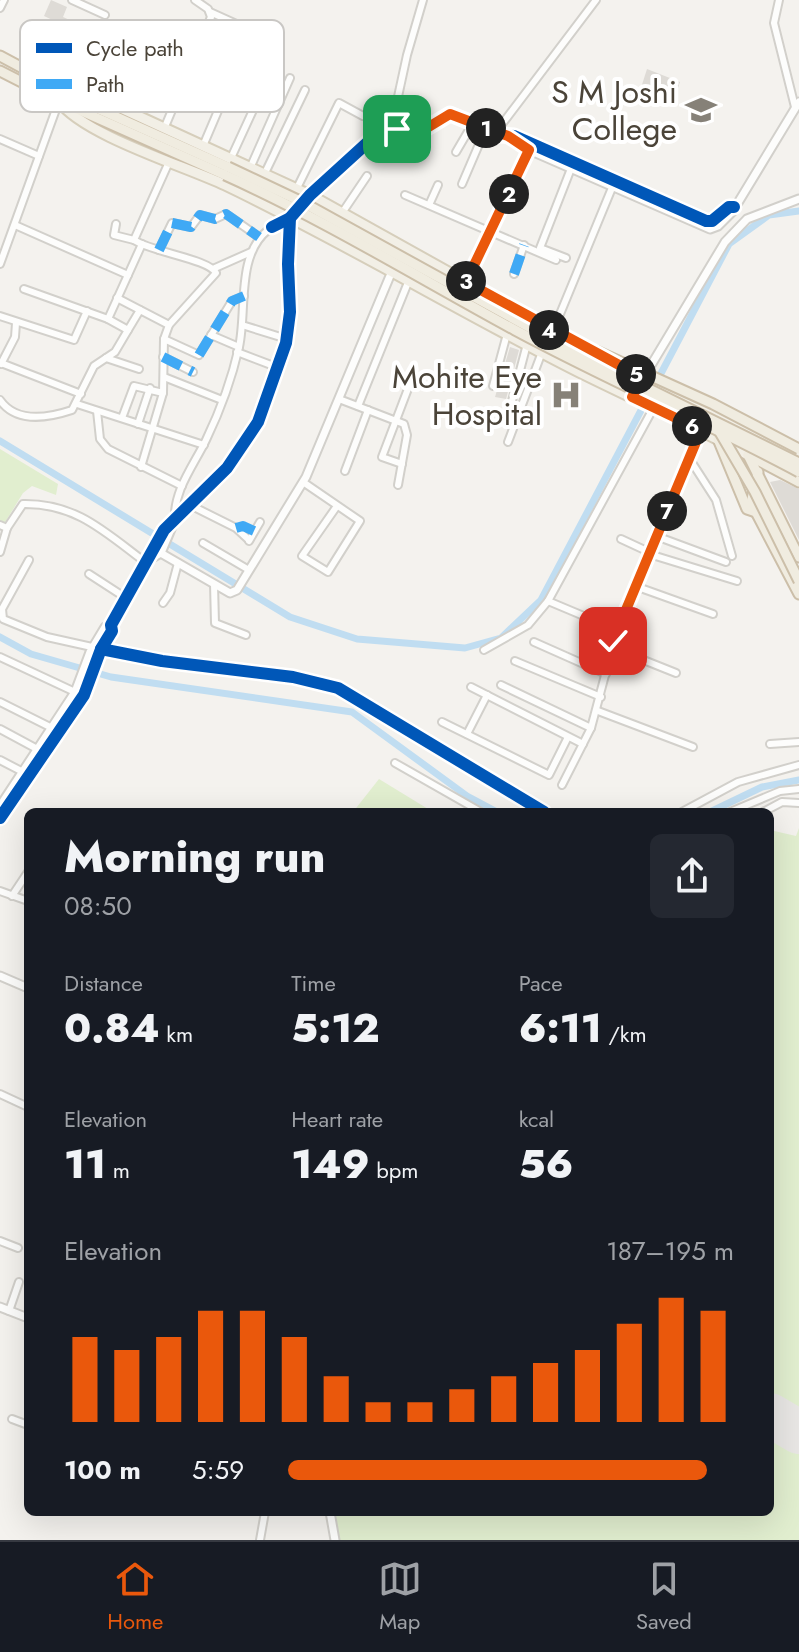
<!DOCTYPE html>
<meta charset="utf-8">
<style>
:root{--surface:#171b24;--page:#242831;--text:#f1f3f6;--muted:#9ea1a6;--line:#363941;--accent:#ea580c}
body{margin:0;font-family:Jost,sans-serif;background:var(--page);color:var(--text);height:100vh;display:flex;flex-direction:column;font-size:30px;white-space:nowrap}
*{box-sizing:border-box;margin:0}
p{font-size:26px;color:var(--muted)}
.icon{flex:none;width:44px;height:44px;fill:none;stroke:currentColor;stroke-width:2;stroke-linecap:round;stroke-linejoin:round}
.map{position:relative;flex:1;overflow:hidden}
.sheet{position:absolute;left:24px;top:808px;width:750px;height:708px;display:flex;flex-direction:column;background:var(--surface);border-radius:12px;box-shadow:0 8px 32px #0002}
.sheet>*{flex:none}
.pin{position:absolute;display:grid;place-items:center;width:68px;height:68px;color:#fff;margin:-34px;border-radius:16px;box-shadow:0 4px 12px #0006}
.km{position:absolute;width:40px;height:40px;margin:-20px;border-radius:50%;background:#222;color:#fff;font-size:22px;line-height:40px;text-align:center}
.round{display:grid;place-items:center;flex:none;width:84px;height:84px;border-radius:12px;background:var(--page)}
.overview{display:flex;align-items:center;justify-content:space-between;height:136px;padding:0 40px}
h1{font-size:44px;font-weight:800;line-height:60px}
.figures{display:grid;grid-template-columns:repeat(3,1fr);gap:12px;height:136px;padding:8px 40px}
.figures div{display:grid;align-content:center}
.figures b{font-size:40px;font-weight:800}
.figures small{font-size:22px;font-weight:400}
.figures p{font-size:22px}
.chart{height:224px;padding:16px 40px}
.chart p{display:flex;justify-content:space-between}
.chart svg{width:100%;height:144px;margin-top:8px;stroke:var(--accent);stroke-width:6}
ul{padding:0 40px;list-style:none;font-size:26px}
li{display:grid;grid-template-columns:128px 96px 1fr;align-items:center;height:60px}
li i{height:20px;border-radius:10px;background:var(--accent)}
.dock{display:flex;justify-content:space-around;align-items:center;height:112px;border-top:2px solid var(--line);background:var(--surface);font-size:22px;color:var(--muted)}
.dock a{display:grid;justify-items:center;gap:4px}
.dock .active{color:var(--accent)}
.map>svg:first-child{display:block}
.green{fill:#e1eecf}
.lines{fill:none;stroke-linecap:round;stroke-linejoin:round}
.canal{stroke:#c0ddf1;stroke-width:7}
.runway{stroke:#e8e6e4;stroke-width:44}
.building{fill:#dedbd6}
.minor-casing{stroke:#d2d0cb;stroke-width:10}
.tertiary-casing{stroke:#d2d0cb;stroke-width:11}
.primary-casing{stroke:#d6cebb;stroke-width:13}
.trunk-casing{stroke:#ccbfa9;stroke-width:13}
.minor{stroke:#fdfdfc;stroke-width:6}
.tertiary{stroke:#fdfdfc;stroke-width:7}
.primary{stroke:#f2efe6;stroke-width:9}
.trunk{stroke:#f0ece0;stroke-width:9}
.trunk-bridge-casing{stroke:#ccbfa9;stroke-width:13;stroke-linecap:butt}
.trunk-bridge{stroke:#f0ece0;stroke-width:9}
.quiet{stroke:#3fa9f5;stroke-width:10;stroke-dasharray:20 10;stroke-linecap:butt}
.cycleway-casing{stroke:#fff;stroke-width:17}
.cycleway{stroke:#0057b8;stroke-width:12}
.route-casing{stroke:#fff;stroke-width:16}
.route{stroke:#ea580c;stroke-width:10}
.labels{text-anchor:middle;stroke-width:8;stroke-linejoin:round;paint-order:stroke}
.poi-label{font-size:32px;fill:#4b4439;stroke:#fff;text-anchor:end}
.key{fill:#fff;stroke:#c9c7c4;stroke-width:2}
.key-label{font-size:22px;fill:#4b4439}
</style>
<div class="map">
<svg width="799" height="1540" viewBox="0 0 799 1540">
<rect width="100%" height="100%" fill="#f4f2ee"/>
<g class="green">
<polygon points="0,449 58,484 56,495 32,486 23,493 4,524 0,522"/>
<polygon points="379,779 433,812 353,812"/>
<polygon points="799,828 799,1540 338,1540 333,1512 770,1512 770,830 796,836"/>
</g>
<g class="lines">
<g class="canal">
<polyline points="657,381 729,244 769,215 799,211"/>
<polyline points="0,441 290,617 357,639 465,648 501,638 541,600 647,399"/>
<polyline points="0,637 31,654 111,677 352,712 467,796 497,812"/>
<polyline points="710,812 762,787 799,780"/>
</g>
<polyline class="runway" points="770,1415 799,1432"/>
</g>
<g class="building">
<polygon points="51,0 67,7 63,17 92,30 96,21 113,28 107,44 90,36 87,44 56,31 59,23 44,16"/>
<polygon points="647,69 680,82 672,106 639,94"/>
<polygon points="510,347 519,350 506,399 495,397"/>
<polygon points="780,480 799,489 799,540 770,482"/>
</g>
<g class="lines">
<defs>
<g id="minor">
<polyline points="72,0 105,15"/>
<polyline points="779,0 774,23 795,107"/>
<polyline points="0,8 4,0"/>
<polyline points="109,104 143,26"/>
<polyline points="164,129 211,17 208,9 195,0"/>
<polyline points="391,129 407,55 423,0"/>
<polyline points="496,132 596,0"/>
<polyline points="0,139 39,156"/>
<polyline points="203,146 252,31 210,12"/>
<polyline points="456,152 473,123"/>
<polyline points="231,158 271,71"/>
<polyline points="251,166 290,78"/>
<polyline points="265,173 305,90"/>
<polyline points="462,184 486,128"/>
<polyline points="297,188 339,103 363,116"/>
<polyline points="405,195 556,260"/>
<polyline points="429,205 438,185"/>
<polyline points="342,213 367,176"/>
<polyline points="116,224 114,235 134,240"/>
<polyline points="15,225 128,275"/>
<polyline points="272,227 290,218"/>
<polyline points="159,250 172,223 191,227 200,215 215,219 226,214 259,237"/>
<polyline points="566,258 540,248 572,166"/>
<polyline points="0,264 59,101"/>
<polyline points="215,268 251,252"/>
<polyline points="514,274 524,245"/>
<polyline points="466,282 529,150"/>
<polyline points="24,289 108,319"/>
<polyline points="117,298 169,325"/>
<polyline points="0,316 74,340 87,311"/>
<polyline points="242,325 287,339"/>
<polyline points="128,330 140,310"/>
<polyline points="553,331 614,183"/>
<polyline points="211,335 239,347"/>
<polyline points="164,339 199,355 232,301 244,296"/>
<polyline points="237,352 279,368"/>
<polyline points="163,357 193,372"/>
<polyline points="106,358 139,369"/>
<polyline points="1,363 81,394"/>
<polyline points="1,364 15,337 16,323"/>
<polyline points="164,377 222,400"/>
<polyline points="493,386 507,334"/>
<polyline points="339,399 404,424 407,435 398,485"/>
<path d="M0,400C16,423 48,418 72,410L94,366L115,352L128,330L108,319L142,244"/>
<polyline points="512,401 527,344"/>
<polyline points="77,404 204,445"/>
<polyline points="358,406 409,280"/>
<polyline points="97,411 100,439 108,449 182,486"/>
<polyline points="122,418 134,386 163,393"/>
<polyline points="138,424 150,388"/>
<polyline points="508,442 542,352"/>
<polyline points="689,458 716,500 732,556"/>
<polyline points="402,464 382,457 414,373"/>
<path d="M141,467L163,393L164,339L169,325L216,273C209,259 151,252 134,240L169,162"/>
<polyline points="345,471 368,410"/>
<polyline points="303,482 360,521 328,572 302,556 337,506"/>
<polyline points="190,505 236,528 249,540"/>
<path d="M175,520C173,491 194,465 206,440C220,411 232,378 239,347C247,311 236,255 268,230"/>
<path d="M0,525L7,528L23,504C76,503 105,532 145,562"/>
<polyline points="656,536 726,562"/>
<polyline points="621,539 649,552"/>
<polyline points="249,541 260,522"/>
<polyline points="203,543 249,570"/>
<polyline points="0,552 7,528"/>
<polyline points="649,554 737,581"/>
<polyline points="29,560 2,609 3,619 47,637 92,647"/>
<polyline points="89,574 126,598"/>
<polyline points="214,584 215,623 246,635"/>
<polyline points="635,586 713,614"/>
<polyline points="548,601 617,630"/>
<polyline points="163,603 170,593 178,563"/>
<polyline points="534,642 606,674"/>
<polyline points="611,647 676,673"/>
<polyline points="101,649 162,661 293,677 338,688 544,812"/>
<polyline points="484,650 528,625 548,601 654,407"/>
<polyline points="0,657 75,692"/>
<polyline points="515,661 601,697"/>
<polyline points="501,685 591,728"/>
<polyline points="471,687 583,744"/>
<polyline points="0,702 54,729"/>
<polyline points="598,711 693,747"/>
<polyline points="442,722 549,775 568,737"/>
<polyline points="0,729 39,750"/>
<polyline points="467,734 487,695"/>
<polyline points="770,744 799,742"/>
<polyline points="0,760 25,773"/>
<polyline points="395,763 481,812"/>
<polyline points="562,785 591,728 617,630 701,430"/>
<polyline points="682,812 738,782 799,765"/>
<polyline points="730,812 780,791 799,789"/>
<polyline points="763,812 782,802 799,803"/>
<polyline points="0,891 28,901"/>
<polyline points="12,896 28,872"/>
<polyline points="0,1094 28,1107"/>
<polyline points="0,1241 18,1248"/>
<polyline points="9,1311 19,1282"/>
<polyline points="12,1419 28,1425"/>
<polyline points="260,1540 265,1512"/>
</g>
<g id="tertiary">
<polyline points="508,136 529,150 710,229 718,226 733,211 799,102"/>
<polyline points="644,377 725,242 747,219 799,199"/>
<polyline points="152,548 230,593 237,590 306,477 392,271"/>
<polyline points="145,562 161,553 174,522"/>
<polyline points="0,806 75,692 90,652 105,627 111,625"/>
<path d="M0,818L84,695L101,649L112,631L111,625L164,530L227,468L258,422L286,343L290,312L288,264L290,218L310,195L378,133C394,126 406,136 422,131C434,128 440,111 454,115C474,120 493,138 514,136L706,221H712L729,207H734"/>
<polyline points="0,976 28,988"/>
<polyline points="0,1307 28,1318"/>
<polyline points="330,1512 335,1540"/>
</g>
<g id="primary">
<polyline points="63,89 77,88 310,195 592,352"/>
<path d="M59,101C83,135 185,166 225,185C346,243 460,312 579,372C636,400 693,426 748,455"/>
<polyline points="619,366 799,455"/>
</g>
<g id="trunk">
<polyline points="0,56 101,110 228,167"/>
<polyline points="0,71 59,101 225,175"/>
<polyline points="718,439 747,509 756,512"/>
<polyline points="748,455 799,557"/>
<polyline points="748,455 799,482"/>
<polyline points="758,472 752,499 756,512 799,594"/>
</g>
</defs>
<use href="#minor" class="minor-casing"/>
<use href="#tertiary" class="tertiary-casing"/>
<use href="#primary" class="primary-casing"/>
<use href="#trunk" class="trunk-casing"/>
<use href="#minor" class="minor"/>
<use href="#tertiary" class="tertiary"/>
<use href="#primary" class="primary"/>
<use href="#trunk" class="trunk"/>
<defs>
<g id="trunk-bridge">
<polyline points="228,167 302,202 574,352 799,463"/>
<path d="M225,175C325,220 419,278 515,330C608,380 706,422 799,472"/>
<polyline points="574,352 596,351 713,404 799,449"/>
<polyline points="718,429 755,492 799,581"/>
</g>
</defs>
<use href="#trunk-bridge" class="trunk-bridge-casing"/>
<use href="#trunk-bridge" class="trunk-bridge"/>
<g class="quiet">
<polyline points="159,250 172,223 191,227 200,215 215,219 226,214 259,237"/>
<polyline points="514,274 524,245"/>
<polyline points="199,355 232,301 244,296"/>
<polyline points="163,357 193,372"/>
<polyline points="236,528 243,526 254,531"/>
</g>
<defs>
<g id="cycleway">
<polyline points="272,227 290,218 310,195 378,133 391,129 422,131 450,114 501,135 514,136 706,221 712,221 729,207 734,207"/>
<polyline points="101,649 162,661 293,677 338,688 544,812"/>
<polyline points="0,818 84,695 101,649 112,631 111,625 164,530 227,468 258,422 286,343 290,312 288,264 290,218"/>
</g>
</defs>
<use href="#cycleway" class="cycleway-casing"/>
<use href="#cycleway" class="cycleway"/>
</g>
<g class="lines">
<defs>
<polyline id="route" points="397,129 422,131 450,114 508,136 529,150 466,282 643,378 632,397 701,430 613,641"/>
</defs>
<use href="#route" class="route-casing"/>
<use href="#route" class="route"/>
</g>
<defs>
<symbol id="university-bare" viewBox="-9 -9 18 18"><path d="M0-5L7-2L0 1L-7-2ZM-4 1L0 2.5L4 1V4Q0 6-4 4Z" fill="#868178" stroke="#fff" stroke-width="2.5" paint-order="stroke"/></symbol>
<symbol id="hospital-bare" viewBox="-9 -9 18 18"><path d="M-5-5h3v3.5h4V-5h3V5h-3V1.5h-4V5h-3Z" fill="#868178" stroke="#fff" stroke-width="2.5" paint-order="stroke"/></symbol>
</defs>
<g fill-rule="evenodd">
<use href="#university-bare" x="679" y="88" width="44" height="44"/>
<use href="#hospital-bare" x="544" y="373" width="44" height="44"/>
</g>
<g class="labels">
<g class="poi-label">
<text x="677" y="103">S M Joshi<tspan x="677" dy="37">College</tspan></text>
<text x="542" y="388">Mohite Eye<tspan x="542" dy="37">Hospital</tspan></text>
</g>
</g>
<rect x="20" y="20" width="264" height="92" rx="12" class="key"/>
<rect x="36" y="43" width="36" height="10" fill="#0057b8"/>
<rect x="36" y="79" width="36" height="10" fill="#3fa9f5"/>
<g class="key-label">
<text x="86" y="56">Cycle path</text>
<text x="86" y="92">Path</text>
</g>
</svg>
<div class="pin" style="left:397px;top:129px;background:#1e9e55"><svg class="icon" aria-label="arrive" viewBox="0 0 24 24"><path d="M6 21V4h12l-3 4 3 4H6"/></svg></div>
<div class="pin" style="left:613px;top:641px;background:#d93025"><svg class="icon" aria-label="check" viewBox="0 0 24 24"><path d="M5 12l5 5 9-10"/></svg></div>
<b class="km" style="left:486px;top:128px">1</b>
<b class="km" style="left:509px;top:194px">2</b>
<b class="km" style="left:466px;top:281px">3</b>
<b class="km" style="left:549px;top:330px">4</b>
<b class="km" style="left:636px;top:374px">5</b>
<b class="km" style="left:692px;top:426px">6</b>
<b class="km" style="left:667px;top:511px">7</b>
<section class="sheet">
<div class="overview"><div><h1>Morning run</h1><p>08:50</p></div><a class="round"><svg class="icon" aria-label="share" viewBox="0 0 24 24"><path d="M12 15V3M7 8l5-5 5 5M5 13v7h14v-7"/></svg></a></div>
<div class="figures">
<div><p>Distance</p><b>0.84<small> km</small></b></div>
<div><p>Time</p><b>5:12</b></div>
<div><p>Pace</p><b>6:11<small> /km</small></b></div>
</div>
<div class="figures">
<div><p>Elevation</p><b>11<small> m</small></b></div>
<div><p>Heart rate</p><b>149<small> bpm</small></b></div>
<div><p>kcal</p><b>56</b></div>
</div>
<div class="chart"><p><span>Elevation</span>187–195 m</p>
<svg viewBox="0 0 160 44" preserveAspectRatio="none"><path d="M5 44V18M15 44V22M25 44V18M35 44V10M45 44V10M55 44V18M65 44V30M75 44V38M85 44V38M95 44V34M105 44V30M115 44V26M125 44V22M135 44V14M145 44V6M155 44V10"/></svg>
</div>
<ul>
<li><b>100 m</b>5:59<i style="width:94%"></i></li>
</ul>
</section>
</div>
<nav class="dock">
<a class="active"><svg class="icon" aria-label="home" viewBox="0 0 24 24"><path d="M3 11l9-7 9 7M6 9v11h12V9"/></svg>Home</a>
<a><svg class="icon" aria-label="map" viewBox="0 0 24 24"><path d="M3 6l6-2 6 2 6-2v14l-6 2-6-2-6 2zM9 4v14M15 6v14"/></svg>Map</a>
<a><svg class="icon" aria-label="saved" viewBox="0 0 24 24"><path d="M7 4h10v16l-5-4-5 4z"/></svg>Saved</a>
</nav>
